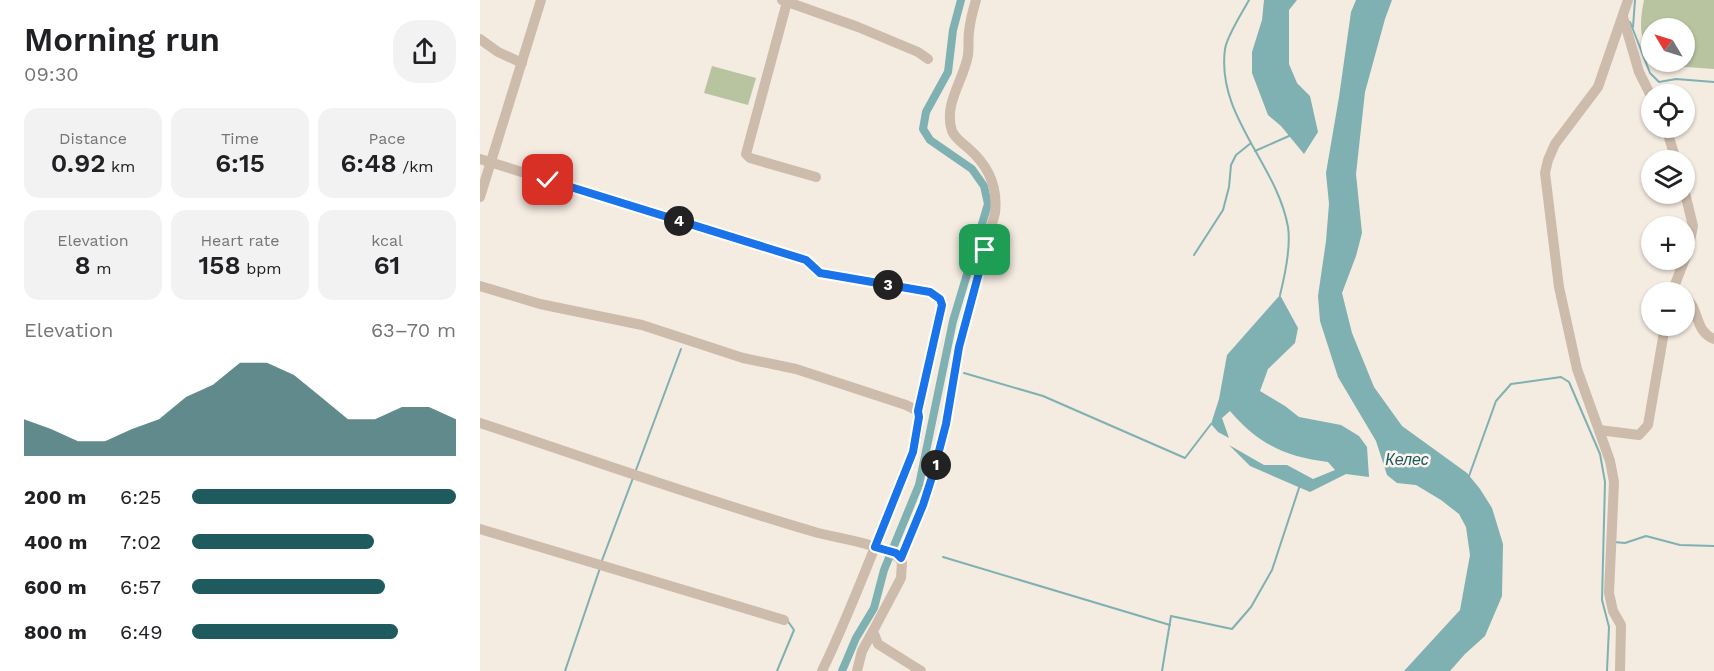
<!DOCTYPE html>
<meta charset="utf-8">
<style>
:root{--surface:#fff;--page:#f2f2f2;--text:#202124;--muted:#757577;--accent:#1f5a5e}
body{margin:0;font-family:"Work Sans",sans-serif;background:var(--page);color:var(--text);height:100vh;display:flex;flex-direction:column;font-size:22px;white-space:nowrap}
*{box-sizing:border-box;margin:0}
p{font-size:20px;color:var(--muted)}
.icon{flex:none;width:33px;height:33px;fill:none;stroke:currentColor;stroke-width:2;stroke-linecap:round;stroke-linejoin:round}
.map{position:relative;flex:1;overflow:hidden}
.drawer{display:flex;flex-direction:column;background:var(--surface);width:480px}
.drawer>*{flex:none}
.needle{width:39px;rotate:308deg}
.tools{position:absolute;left:1161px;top:18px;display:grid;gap:12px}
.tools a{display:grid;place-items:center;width:54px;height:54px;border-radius:50%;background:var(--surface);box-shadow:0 2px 4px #0004;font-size:30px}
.pin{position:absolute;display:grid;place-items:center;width:51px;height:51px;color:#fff;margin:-26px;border-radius:12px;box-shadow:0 3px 9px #0006}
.km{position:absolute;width:30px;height:30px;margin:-15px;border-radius:50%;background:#222;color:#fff;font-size:16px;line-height:30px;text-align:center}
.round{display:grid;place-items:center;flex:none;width:63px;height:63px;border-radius:24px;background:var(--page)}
.head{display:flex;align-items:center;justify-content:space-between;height:102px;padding:0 24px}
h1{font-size:33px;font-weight:600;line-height:45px}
.metrics{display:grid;grid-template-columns:repeat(3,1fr);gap:9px;height:102px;padding:6px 24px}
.metrics div{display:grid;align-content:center;border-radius:15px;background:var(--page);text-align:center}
.metrics b{font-size:26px;font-weight:600}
.metrics small{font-size:16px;font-weight:400}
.metrics p{font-size:16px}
.chart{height:168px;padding:12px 24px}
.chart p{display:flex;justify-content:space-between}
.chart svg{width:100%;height:108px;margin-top:6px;fill:var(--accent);opacity:.7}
ul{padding:0 24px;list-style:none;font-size:20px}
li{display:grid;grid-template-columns:96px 72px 1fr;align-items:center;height:45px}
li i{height:15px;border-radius:8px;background:var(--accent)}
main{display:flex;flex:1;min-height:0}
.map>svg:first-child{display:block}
.green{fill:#b8c4a0}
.water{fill:#7fb0b2}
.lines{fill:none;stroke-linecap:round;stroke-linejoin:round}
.stream{stroke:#7fb0b2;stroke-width:2}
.canal{stroke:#7fb0b2;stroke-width:8}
.minor{stroke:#cdbbac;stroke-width:10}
.route-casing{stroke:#fff;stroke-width:12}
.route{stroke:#1a73e8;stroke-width:8}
.labels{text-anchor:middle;stroke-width:5;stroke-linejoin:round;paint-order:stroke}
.water-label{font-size:16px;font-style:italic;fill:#1f5a5e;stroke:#fbf5ee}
</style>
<main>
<section class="drawer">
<div class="head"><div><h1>Morning run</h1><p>09:30</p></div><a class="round"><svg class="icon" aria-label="share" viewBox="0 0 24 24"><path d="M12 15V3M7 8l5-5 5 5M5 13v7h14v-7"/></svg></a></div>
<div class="metrics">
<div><p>Distance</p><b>0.92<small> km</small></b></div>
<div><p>Time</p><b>6:15</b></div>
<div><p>Pace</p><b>6:48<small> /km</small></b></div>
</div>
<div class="metrics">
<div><p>Elevation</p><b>8<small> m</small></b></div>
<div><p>Heart rate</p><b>158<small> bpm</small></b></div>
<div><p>kcal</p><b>61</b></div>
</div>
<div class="chart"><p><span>Elevation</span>63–70 m</p>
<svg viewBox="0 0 160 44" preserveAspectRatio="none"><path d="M0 44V29L10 33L20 38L30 38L40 33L50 29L60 20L70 15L80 6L90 6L100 11L110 20L120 29L130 29L140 24L150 24L160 29V44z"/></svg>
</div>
<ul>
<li><b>200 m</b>6:25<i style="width:100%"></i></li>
<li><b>400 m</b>7:02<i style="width:69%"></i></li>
<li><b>600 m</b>6:57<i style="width:73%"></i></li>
<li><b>800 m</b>6:49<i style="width:78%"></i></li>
</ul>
</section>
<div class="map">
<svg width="1234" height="671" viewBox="0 0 1234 671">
<rect width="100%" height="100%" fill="#f4ebe1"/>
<g class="green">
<path d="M1164,0H1234V69L1192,66L1186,62H1204V28H1172L1171,51C1157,40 1161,15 1164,0Z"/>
<polygon points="232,66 276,78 268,105 224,93"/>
</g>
<g class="water">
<polygon points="784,0 817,0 809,10 809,64 817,83 830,96 838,132 824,154 801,126 788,115 772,73 772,52 782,20"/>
<polygon points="876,0 912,0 905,19 885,92 876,174 882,233 876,256 862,293 872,333 894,387 922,426 987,473 1000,489 1012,508 1023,544 1022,596 1005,636 985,654 970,671 924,671 980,610 990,555 986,527 979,514 961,500 936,485 917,483 907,475 896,441 858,377 840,321 838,296 846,241 849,204 846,173 859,97 871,12"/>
<path d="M800,295L818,328L815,343L788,369L780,391L805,406L819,417L861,425L879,436L887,447L889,477L866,474L830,492L770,466L749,445L784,465H807L833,479L855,470L848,462C806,457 778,444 750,411L742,418L749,438L738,432L731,424L739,399L747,355Z"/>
</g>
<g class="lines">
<g class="stream">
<path d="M769,0C762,13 747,36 745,49C736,116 797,164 808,227C811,247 805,275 800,295"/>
<polyline points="1150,22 1170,73 1179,82 1196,79 1234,82"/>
<polyline points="1153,27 1155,0"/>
<polyline points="775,151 809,136"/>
<polyline points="714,255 743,210 749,187 751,165 756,155 771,143"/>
<polyline points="484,373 563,396 705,458 731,424"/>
<polyline points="156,470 201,349"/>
<polyline points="989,476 1016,401 1031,384 1081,377 1089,382 1120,454 1125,482 1122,600 1129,627 1127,671"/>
<polyline points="1134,542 1145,543 1166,536 1200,545 1234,546"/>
<polyline points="463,557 690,625"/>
<polyline points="121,563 153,478"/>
<polyline points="85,671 120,568"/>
<polyline points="297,671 314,630 307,620"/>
<polyline points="682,671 691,616 752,629 771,607 792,570 820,485"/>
</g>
<polyline class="canal" points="362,671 376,638 394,608 404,570 439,485 473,321 508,204 504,186 492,169 450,140 443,129 446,112 468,72 473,30 481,0"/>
<g class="minor">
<polyline points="302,0 378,27 438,52 448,59"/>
<polyline points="307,2 266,154 270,158 336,177"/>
<polyline points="1143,17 1159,72 1172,98"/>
<polyline points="0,39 18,52 42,63"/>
<polyline points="1186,128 1196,160"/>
<path d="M0,159L326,260L340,273L450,292L458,297L462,305L438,411C443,434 425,473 416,494C392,554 370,613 342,671"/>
<polyline points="0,197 61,0"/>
<polyline points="0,286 60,304 162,325 263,358 316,369 426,405 438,411"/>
<polyline points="1192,292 1208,251 1213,226 1204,189"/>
<path d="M1204,296C1221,309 1213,330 1234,339"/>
<path d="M0,423C113,460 224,500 338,533C358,538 413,546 422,562L421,578L393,631L398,644L441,671"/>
<polyline points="1119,430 1159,435 1168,425 1185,326"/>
<polyline points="0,529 304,620"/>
<path d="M421,558L443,505L453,474L466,424L479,347L515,213C518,187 508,165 488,148C482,143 475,138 472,131C463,104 484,80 488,55C489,47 488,39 489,32C490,21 493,10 496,0"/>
<polyline points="377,671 382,651 393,631"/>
<polyline points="1140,671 1141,625 1133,611 1129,593 1134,482 1130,461 1097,369 1079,287 1065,173 1068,160 1075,144 1118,87 1148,0"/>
</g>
</g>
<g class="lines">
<defs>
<polyline id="route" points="68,180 326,260 340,273 450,292 460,299 462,305 438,411 439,417 433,452 395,547 416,553 421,558 443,505 453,474 466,424 479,347 505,250"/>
</defs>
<use href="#route" class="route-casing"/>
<use href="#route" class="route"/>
</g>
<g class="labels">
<g class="water-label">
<text x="927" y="465">Келес</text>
</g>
</g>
</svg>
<div class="tools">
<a><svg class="needle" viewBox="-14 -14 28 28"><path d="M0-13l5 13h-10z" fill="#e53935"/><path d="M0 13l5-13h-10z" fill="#757577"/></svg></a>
<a><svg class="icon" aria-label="locate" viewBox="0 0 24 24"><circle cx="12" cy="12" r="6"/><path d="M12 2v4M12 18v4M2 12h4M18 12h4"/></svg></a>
<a><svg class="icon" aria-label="layers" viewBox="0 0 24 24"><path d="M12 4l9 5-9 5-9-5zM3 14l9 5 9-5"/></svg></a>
<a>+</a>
<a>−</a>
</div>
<div class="pin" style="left:505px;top:250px;background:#1e9e55"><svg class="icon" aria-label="arrive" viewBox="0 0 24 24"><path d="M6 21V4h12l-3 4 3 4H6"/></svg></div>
<div class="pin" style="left:68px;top:180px;background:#d93025"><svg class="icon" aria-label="check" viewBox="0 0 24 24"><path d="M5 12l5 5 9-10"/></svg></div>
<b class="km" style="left:456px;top:465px">1</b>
<b class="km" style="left:408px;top:285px">3</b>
<b class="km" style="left:199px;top:221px">4</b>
</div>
</main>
